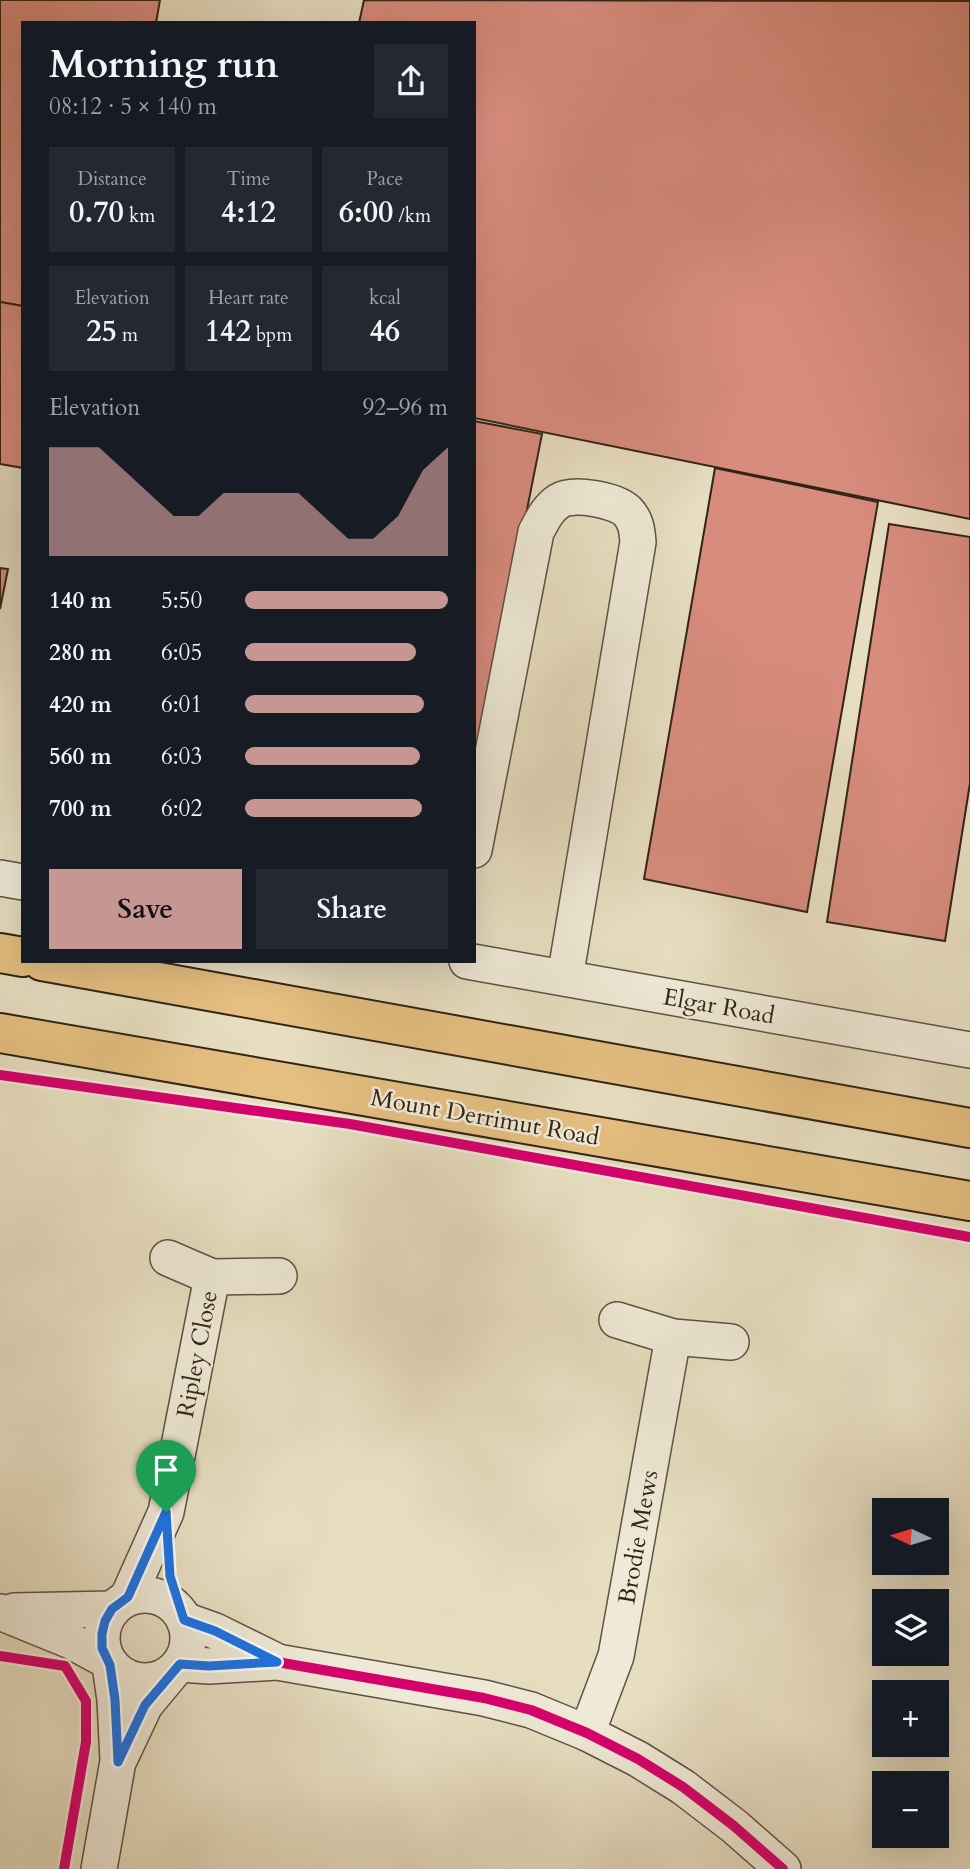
<!DOCTYPE html>
<meta charset="utf-8">
<style>
:root{--surface:#171b24;--page:#242831;--text:#f1f3f6;--muted:#9ea1a6;--accent:#c59692}
body{margin:0;font-family:Cardo,serif;background:var(--page);color:var(--text);height:100vh;display:flex;flex-direction:column;font-size:26px;white-space:nowrap}
*{box-sizing:border-box;margin:0}
p{font-size:23px;color:var(--muted)}
.icon{flex:none;width:38px;height:38px;fill:none;stroke:currentColor;stroke-width:2;stroke-linecap:round;stroke-linejoin:round}
.map{position:relative;flex:1;overflow:hidden}
.sheet{position:absolute;left:21px;top:21px;width:455px;height:942px;display:flex;flex-direction:column;background:var(--surface);border-radius:0px;box-shadow:0 7px 28px #0002}
.sheet>*{flex:none}
.needle{width:46px;rotate:274deg}
.controls{position:absolute;left:872px;top:1498px;display:grid;gap:14px}
.controls a{display:grid;place-items:center;width:77px;height:77px;border-radius:0px;background:var(--surface);box-shadow:0 7px 28px #0002;font-size:35px}
.pin{position:absolute;display:grid;place-items:center;width:60px;height:60px;color:#fff;margin:-72px -30px;border-radius:50% 50% 50% 0;rotate:-45deg;box-shadow:0 0 7px #0007}
.pin .icon{rotate:45deg}
.round{display:grid;place-items:center;flex:none;width:74px;height:74px;border-radius:0px;background:var(--page)}
.headline{display:flex;align-items:center;justify-content:space-between;height:119px;padding:0 28px}
h1{font-size:38px;font-weight:800;line-height:52px}
.metrics{display:grid;grid-template-columns:repeat(3,1fr);gap:10px;height:119px;padding:7px 28px}
.metrics div{display:grid;align-content:center;border-radius:0px;background:var(--page);text-align:center}
.metrics b{font-size:30px;font-weight:800}
.metrics small{font-size:19px;font-weight:400}
.metrics p{font-size:19px}
.chart{height:196px;padding:14px 28px}
.chart p{display:flex;justify-content:space-between}
.chart svg{width:100%;height:126px;margin-top:7px;fill:var(--accent);opacity:.7}
.primary-button{display:flex;gap:14px;margin-top:auto;padding:14px 28px}
.primary-button a{flex:1;height:80px;border-radius:0px;background:var(--accent);color:#111;font-size:28px;font-weight:800;line-height:80px;text-align:center}
.primary-button a+a{background:var(--page);color:var(--text)}
ul{padding:0 28px;list-style:none;font-size:23px}
li{display:grid;grid-template-columns:112px 84px 1fr;align-items:center;height:52px}
li i{height:18px;border-radius:9px;background:var(--accent)}
.map>svg:first-child{display:block}
.building{fill:#d88c7e;stroke:#312417;stroke-width:2}
.lines{fill:none;stroke-linecap:round;stroke-linejoin:round}
.minor-casing{stroke:#5e5242;stroke-width:38}
.major-casing{stroke:#312417;stroke-width:42}
.minor{stroke:#efead7;stroke-width:35}
.major{stroke:#e4bf80;stroke-width:38}
.cycleway-casing{stroke:#efead7;stroke-width:15}
.cycleway{stroke:#d6006c;stroke-width:10}
.route-casing{stroke:#fff;stroke-width:14}
.route{stroke:#1a73e8;stroke-width:9}
.labels{text-anchor:middle;stroke-width:5;stroke-linejoin:round;paint-order:stroke}
.street-label{font-size:24px;fill:#312417;stroke:#efead7}
</style>
<div class="map">
<svg width="970" height="1869" viewBox="0 0 970 1869">
<rect width="100%" height="100%" fill="#e7dec1"/>
<filter id="stains"><feTurbulence type="fractalNoise" baseFrequency=".00286" numOctaves="4"/><feColorMatrix values="0 0 0 0 .2 0 0 0 0 .09 0 0 0 0 .02 0 0 0 .5 -.17"/></filter>
<radialGradient id="worn" r=".72"><stop offset=".6" stop-color="#630" stop-opacity="0"/><stop offset="1" stop-color="#630" stop-opacity=".3"/></radialGradient>
<g class="building">
<polygon points="0,0 160,0 156,23 23,23 23,306 0,302"/>
<polygon points="364,0 970,1 970,519 474,418 474,23 359,23"/>
<polygon points="0,302 23,306 23,468 0,464"/>
<polygon points="474,421 542,434 474,777"/>
<polygon points="715,468 878,502 807,912 644,879"/>
<polygon points="889,524 970,537 970,783 945,941 827,922"/>
<polygon points="0,568 8,569 0,609"/>
</g>
<g class="lines">
<defs>
<g id="minor">
<path d="M474,850L536,532C542,521 547,509 559,501C573,492 615,500 627,511C636,520 637,530 638,542L565,978"/>
<polyline points="0,878 23,882"/>
<polyline points="467,961 970,1050"/>
<polyline points="168,1258 212,1277 279,1276"/>
<polyline points="617,1320 673,1337 731,1342"/>
<circle cx="145" cy="1638" r="43"/>
<polyline points="128,1597 166,1512 212,1277"/>
<polyline points="14,1611 112,1609"/>
<polyline points="0,1612 71,1641 108,1661"/>
<polyline points="184,1620 215,1631 274,1660"/>
<polyline points="180,1664 209,1666 277,1662 484,1698 531,1710 587,1733 638,1759 683,1787 734,1826 783,1869"/>
<polyline points="587,1733 616,1656 673,1337"/>
<polyline points="120,1758 145,1705 174,1670"/>
<polyline points="99,1869 118,1761 115,1700 110,1665"/>
</g>
<g id="major">
<polyline points="0,953 23,957"/>
<polyline points="42,961 970,1128"/>
<polyline points="0,1033 970,1201"/>
</g>
</defs>
<use href="#minor" class="minor-casing"/>
<use href="#major" class="major-casing"/>
<use href="#minor" class="minor"/>
<use href="#major" class="major"/>
<defs>
<g id="cycleway">
<polyline points="0,1075 350,1124 970,1237"/>
<polyline points="0,1656 65,1666 86,1701 86,1742 64,1869"/>
<polyline points="180,1664 209,1666 277,1662 484,1698 531,1710 587,1733 638,1759 683,1787 734,1826 783,1869"/>
</g>
</defs>
<use href="#cycleway" class="cycleway-casing"/>
<use href="#cycleway" class="cycleway"/>
</g>
<g class="lines">
<defs>
<polygon id="route" points="166,1512 170,1576 184,1620 215,1631 277,1662 209,1666 180,1664 145,1705 118,1762 115,1700 110,1665 102,1648 102,1634 105,1621 112,1609 128,1597"/>
</defs>
<use href="#route" class="route-casing"/>
<use href="#route" class="route"/>
</g>
<g class="labels">
<g class="street-label">
<text transform="translate(719 1006) rotate(10)" y="8">Elgar Road</text>
<text transform="translate(485 1117) rotate(10)" y="8">Mount Derrimut Road</text>
<text transform="translate(197 1354) rotate(-79)" y="8">Ripley Close</text>
<text transform="translate(638 1537) rotate(-80)" y="8">Brodie Mews</text>
</g>
</g>
<rect width="100%" height="100%" filter="url(#stains)"/>
<rect width="100%" height="100%" fill="url(#worn)"/>
</svg>
<div class="controls">
<a><svg class="needle" viewBox="-14 -14 28 28"><path d="M0-13l5 13h-10z" fill="#e53935"/><path d="M0 13l5-13h-10z" fill="#9ea1a6"/></svg></a>
<a><svg class="icon" aria-label="layers" viewBox="0 0 24 24"><path d="M12 4l9 5-9 5-9-5zM3 14l9 5 9-5"/></svg></a>
<a>+</a>
<a>−</a>
</div>
<div class="pin" style="left:166px;top:1512px;background:#1e9e55"><svg class="icon" aria-label="arrive" viewBox="0 0 24 24"><path d="M6 21V4h12l-3 4 3 4H6"/></svg></div>
<section class="sheet">
<div class="headline"><div><h1>Morning run</h1><p>08:12 · 5 × 140 m</p></div><a class="round"><svg class="icon" aria-label="share" viewBox="0 0 24 24"><path d="M12 15V3M7 8l5-5 5 5M5 13v7h14v-7"/></svg></a></div>
<div class="metrics">
<div><p>Distance</p><b>0.70<small> km</small></b></div>
<div><p>Time</p><b>4:12</b></div>
<div><p>Pace</p><b>6:00<small> /km</small></b></div>
</div>
<div class="metrics">
<div><p>Elevation</p><b>25<small> m</small></b></div>
<div><p>Heart rate</p><b>142<small> bpm</small></b></div>
<div><p>kcal</p><b>46</b></div>
</div>
<div class="chart"><p><span>Elevation</span>92–96 m</p>
<svg viewBox="0 0 160 44" preserveAspectRatio="none"><path d="M0 44V6L10 6L20 6L30 14L40 22L50 30L60 30L70 22L80 22L90 22L100 22L110 30L120 38L130 38L140 30L150 14L160 6V44z"/></svg>
</div>
<ul>
<li><b>140 m</b>5:50<i style="width:100%"></i></li>
<li><b>280 m</b>6:05<i style="width:84%"></i></li>
<li><b>420 m</b>6:01<i style="width:88%"></i></li>
<li><b>560 m</b>6:03<i style="width:86%"></i></li>
<li><b>700 m</b>6:02<i style="width:87%"></i></li>
</ul>
<div class="primary-button"><a>Save</a><a>Share</a></div>
</section>
</div>
